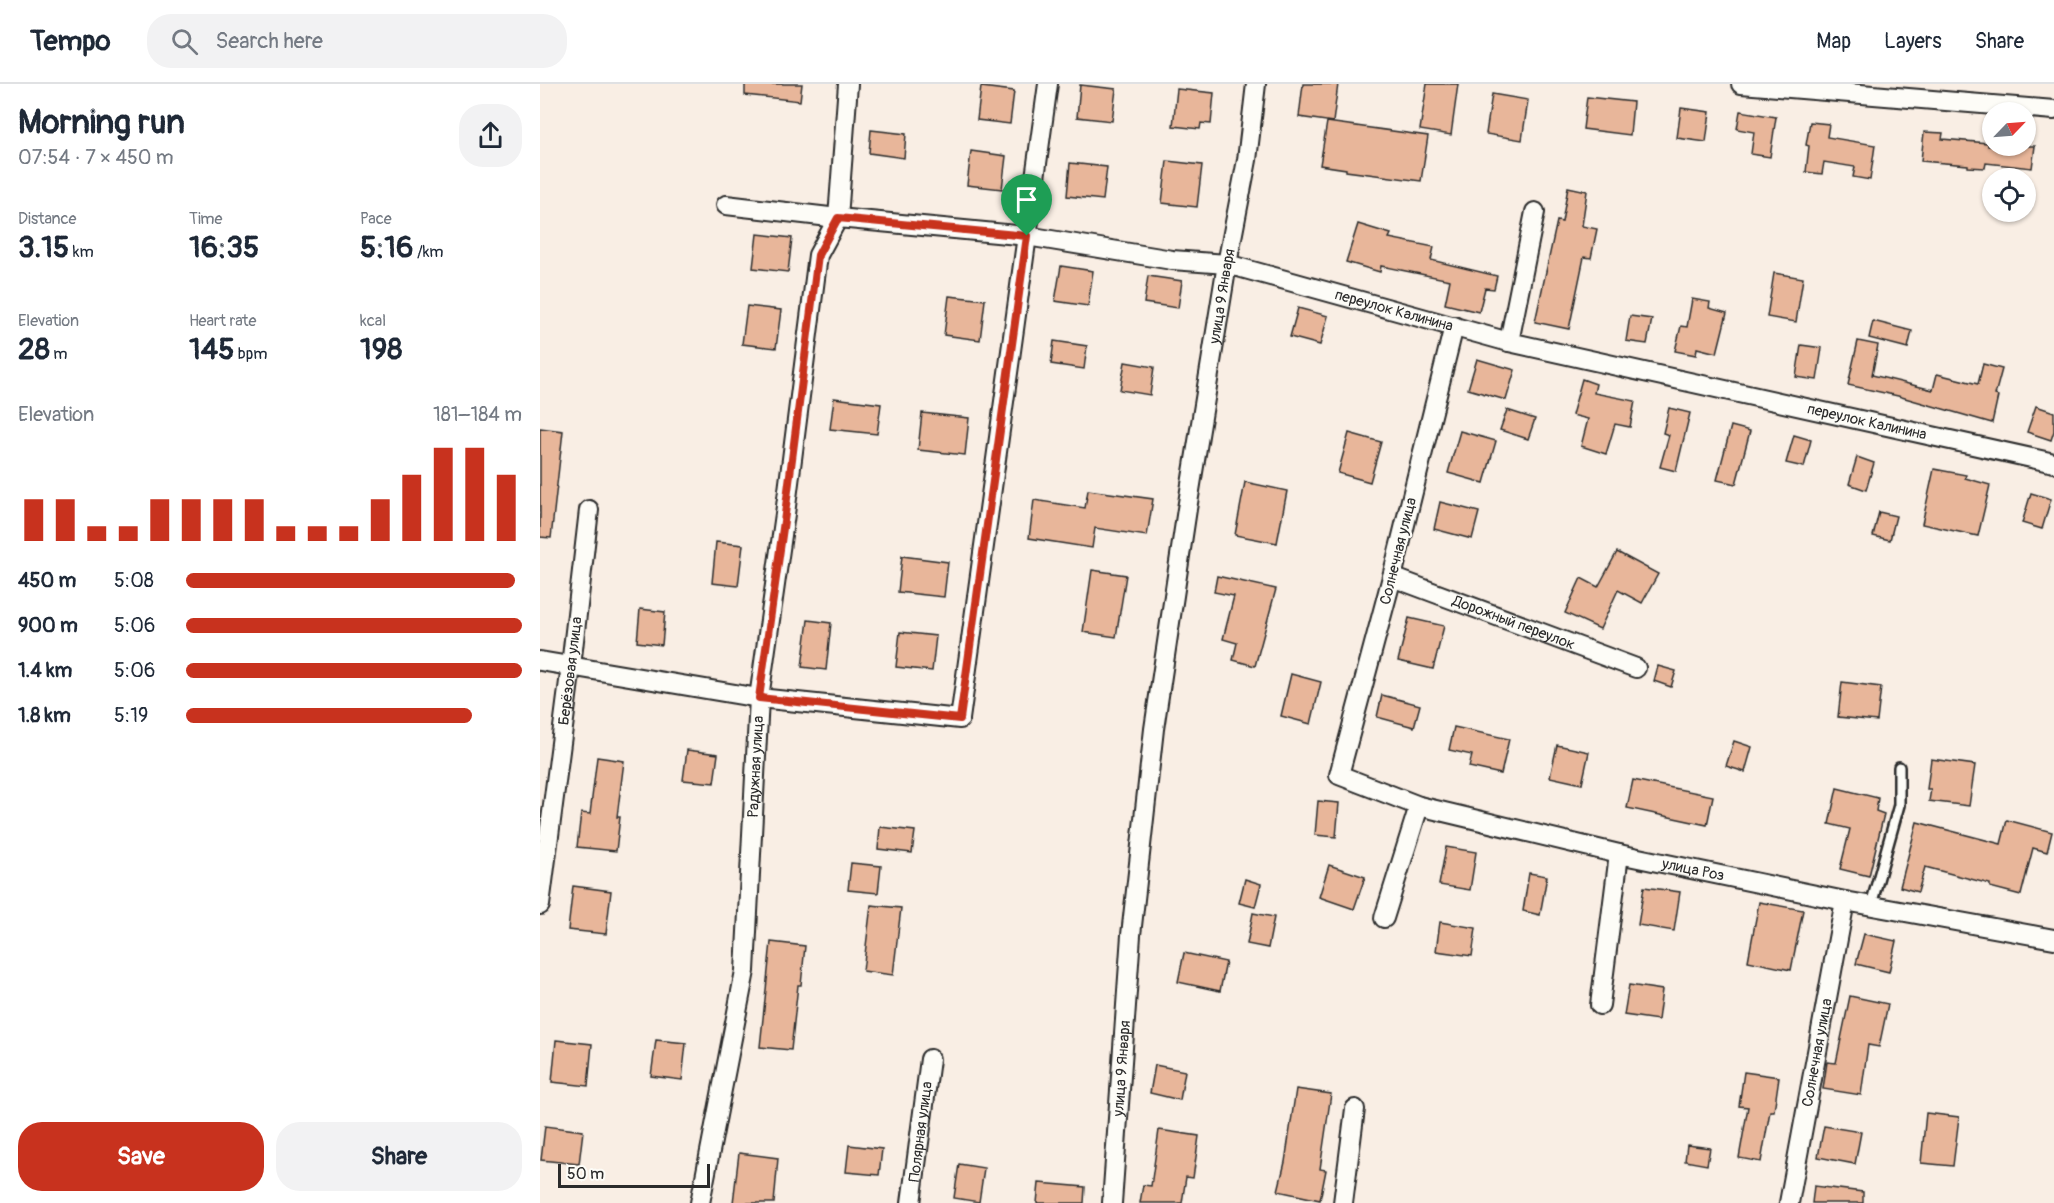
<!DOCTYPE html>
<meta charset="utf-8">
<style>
:root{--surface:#fff;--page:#f2f2f3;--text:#1f2937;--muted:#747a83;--line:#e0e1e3;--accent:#c8321e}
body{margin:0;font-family:Pangolin,sans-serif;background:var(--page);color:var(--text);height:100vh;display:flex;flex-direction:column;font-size:22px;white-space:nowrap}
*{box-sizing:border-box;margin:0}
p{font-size:20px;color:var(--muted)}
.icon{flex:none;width:33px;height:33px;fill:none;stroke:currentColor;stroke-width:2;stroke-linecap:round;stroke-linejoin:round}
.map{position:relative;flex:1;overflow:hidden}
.drawer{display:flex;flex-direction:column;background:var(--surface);width:540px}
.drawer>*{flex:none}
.needle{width:39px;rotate:65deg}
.controls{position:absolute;left:1442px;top:18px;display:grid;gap:12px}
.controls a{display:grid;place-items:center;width:54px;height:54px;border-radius:50%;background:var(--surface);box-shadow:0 2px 4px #0004;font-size:30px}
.scale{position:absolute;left:18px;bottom:15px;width:152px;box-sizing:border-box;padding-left:6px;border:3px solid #2b2b2b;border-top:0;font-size:16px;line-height:21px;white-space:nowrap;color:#2b2b2b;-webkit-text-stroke:4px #fdfcf7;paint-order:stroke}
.pin{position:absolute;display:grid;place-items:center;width:51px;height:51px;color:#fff;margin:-62px -26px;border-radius:50% 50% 50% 0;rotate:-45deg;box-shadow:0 0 6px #0007}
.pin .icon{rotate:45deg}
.round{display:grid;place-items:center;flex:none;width:63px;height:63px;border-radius:24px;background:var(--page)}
.summary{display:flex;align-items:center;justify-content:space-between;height:102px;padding:0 18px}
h1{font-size:33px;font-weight:800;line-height:45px}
.stats{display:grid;grid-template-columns:repeat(3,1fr);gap:9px;height:102px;padding:6px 18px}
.stats div{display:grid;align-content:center}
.stats b{font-size:30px;font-weight:800}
.stats small{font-size:16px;font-weight:400}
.stats p{font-size:16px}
.chart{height:168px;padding:12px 18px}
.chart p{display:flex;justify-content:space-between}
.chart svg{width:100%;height:108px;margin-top:6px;stroke:var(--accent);stroke-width:6}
.button{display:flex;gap:12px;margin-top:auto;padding:12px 18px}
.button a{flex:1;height:69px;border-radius:24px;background:var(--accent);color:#fff;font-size:24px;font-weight:800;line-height:69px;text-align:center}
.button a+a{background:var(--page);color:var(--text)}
ul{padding:0 18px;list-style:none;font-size:20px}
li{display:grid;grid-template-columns:96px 72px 1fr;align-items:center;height:45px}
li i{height:15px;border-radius:8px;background:var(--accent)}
header{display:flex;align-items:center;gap:36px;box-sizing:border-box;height:84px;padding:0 30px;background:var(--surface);border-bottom:2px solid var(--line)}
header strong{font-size:28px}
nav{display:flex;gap:33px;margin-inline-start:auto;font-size:21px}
.search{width:420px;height:54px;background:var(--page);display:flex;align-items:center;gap:15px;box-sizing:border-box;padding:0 21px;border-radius:24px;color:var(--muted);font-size:22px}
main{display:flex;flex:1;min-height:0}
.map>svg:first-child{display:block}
.building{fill:#e8b69a;stroke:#2b2b2b;stroke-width:1.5}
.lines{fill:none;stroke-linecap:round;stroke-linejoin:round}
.service-casing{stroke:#2b2b2b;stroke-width:14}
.minor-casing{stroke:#2b2b2b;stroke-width:22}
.service{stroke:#fdfcf7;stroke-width:9}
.minor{stroke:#fdfcf7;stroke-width:18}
.route-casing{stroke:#fff;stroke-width:12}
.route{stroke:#c8321e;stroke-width:8}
.labels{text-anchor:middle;stroke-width:4.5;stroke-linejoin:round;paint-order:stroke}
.street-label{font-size:15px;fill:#2b2b2b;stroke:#fdfcf7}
</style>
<header>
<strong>Tempo</strong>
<div class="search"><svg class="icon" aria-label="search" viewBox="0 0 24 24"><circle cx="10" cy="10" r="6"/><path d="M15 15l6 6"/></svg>Search here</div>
<nav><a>Map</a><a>Layers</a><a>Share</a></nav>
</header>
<main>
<section class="drawer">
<div class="summary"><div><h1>Morning run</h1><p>07:54 · 7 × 450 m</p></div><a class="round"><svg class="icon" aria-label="share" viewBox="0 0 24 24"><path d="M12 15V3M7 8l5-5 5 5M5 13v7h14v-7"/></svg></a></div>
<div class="stats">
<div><p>Distance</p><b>3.15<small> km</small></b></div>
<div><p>Time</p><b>16:35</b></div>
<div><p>Pace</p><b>5:16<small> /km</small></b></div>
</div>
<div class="stats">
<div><p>Elevation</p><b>28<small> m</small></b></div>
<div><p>Heart rate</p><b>145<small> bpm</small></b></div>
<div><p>kcal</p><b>198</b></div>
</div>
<div class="chart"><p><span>Elevation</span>181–184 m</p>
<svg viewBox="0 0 160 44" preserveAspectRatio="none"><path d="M5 44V27M15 44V27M25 44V38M35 44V38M45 44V27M55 44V27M65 44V27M75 44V27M85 44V38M95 44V38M105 44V38M115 44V27M125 44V17M135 44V6M145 44V6M155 44V17"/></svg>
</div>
<ul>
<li><b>450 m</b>5:08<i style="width:98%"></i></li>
<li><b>900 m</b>5:06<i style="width:100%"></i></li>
<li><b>1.4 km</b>5:06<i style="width:100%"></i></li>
<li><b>1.8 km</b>5:19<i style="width:85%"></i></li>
</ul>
<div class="button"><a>Save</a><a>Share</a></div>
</section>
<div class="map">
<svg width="1514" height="1119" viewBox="0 0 1514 1119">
<rect width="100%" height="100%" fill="#f9eee4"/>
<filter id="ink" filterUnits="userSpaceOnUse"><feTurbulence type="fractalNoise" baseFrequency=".0167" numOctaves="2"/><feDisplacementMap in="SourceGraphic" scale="12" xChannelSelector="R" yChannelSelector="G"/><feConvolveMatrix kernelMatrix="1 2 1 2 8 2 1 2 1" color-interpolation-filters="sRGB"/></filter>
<g filter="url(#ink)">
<g class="building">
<polygon points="205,0 262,0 260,17 205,11"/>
<polygon points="763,0 798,0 793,38 759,33"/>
<polygon points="887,0 918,0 911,51 880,46"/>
<polygon points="540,1 576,5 572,37 537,33"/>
<polygon points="441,3 474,7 470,40 437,36"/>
<polygon points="637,5 674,9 671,40 661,39 660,45 633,42"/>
<polygon points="952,10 988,16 982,56 946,50"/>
<polygon points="1047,13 1093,18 1090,51 1043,45"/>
<polygon points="1141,24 1170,28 1166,58 1137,54"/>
<polygon points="1200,27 1236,33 1230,73 1211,70 1214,48 1197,45"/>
<polygon points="787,38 888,52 881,97 806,87 806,85 780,81"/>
<polygon points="1270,38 1289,40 1287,53 1335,61 1330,96 1313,93 1315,83 1284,78 1282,90 1266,88 1269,62 1266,61"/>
<polygon points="331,46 366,50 364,74 329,69"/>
<polygon points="1384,48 1403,49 1402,55 1448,59 1448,62 1495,62 1492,84 1446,79 1445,84 1428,83 1428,81 1381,77"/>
<polygon points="431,67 466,72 462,105 427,101"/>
<polygon points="627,77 662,81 657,123 622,119"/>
<polygon points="530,79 567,83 563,116 527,112"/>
<polygon points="1028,103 1047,107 1042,142 1057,145 1051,174 1044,173 1029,245 995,238 1017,137 1022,138"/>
<polygon points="818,140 851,150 849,154 894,163 891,176 957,192 954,205 945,204 939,228 905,220 910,196 841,182 840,188 806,178"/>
<polygon points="217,150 252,154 248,188 213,184"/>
<polygon points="521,182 553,187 548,222 515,217"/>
<polygon points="1234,189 1263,194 1256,238 1227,233"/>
<polygon points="608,192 642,197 638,224 604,219"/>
<polygon points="409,212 445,216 440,256 404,251"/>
<polygon points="1152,215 1170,218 1169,224 1187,229 1177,269 1157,264 1156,271 1135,267 1141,242 1147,243"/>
<polygon points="207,222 241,226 236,264 202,260"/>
<polygon points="758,224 788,232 780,261 750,253"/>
<polygon points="1090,232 1112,235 1107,260 1086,257"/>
<polygon points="1333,237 1372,247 1368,264 1329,254"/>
<polygon points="514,257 547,262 544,285 511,280"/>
<polygon points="1318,257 1338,261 1332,291 1393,306 1397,290 1438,300 1443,280 1462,285 1455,311 1458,312 1452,339 1358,312 1308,301"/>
<polygon points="1261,261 1282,264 1277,296 1256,293"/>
<polygon points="937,275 975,286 966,316 928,305"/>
<polygon points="585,278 614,283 610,311 580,306"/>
<polygon points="1042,295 1056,300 1054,309 1095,317 1090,343 1075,340 1066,370 1041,362 1048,335 1032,331"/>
<polygon points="294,314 341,320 337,350 290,345"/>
<polygon points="1496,322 1514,328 1514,347 1511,356 1487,348"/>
<polygon points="1129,324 1150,329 1136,387 1120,383 1129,351 1123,349"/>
<polygon points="967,326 995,335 988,355 960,346"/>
<polygon points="382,329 429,334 425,371 378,366"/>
<polygon points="1191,342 1210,347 1196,400 1177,396"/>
<polygon points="0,344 23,347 11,454 0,453"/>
<polygon points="920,347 956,357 944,399 908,389"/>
<polygon points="809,349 841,358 830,398 798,389"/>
<polygon points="1254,351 1271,356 1264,383 1246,379"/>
<polygon points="1317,373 1334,379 1326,406 1309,400"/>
<polygon points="1394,385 1426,391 1425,394 1450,401 1438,452 1382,440"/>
<polygon points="705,398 747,407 737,459 695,451"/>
<polygon points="548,406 613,415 607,452 555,444 552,464 489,454 494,416 545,424"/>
<polygon points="1491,409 1511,415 1502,445 1482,439"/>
<polygon points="900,418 939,428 932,455 894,445"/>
<polygon points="1339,428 1356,432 1350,456 1333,452"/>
<polygon points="176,458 203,461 198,502 172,499"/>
<polygon points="1077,468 1118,490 1102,519 1078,506 1060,545 1025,529 1041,494 1058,503"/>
<polygon points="362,472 408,478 404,513 358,508"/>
<polygon points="552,486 586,491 576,553 543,548"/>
<polygon points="677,492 736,505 715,582 693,576 697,559 683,555 694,512 674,508"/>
<polygon points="100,525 125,528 122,561 97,558"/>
<polygon points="869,534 904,542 893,585 858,577"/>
<polygon points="268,536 291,539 286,586 262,583"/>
<polygon points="360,548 396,552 392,587 356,583"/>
<polygon points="1118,582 1136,587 1131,603 1114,597"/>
<polygon points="751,590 781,598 771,640 741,632"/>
<polygon points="1302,598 1341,603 1337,637 1298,633"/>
<polygon points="842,611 880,621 874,643 837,633"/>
<polygon points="914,643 969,655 961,690 929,683 932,671 909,666"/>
<polygon points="1194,657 1212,663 1205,688 1186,682"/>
<polygon points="1017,661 1049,668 1042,700 1010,693"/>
<polygon points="147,666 178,670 174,699 143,696"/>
<polygon points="57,673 84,677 77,733 80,733 76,767 37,763 41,729 50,730"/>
<polygon points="1391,675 1435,681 1429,722 1389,717 1391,705 1387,705"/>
<polygon points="1093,696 1173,712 1167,741 1087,724"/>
<polygon points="1297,704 1338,714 1336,727 1344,730 1329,792 1300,785 1310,745 1289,740"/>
<polygon points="778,717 799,719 796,753 775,751"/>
<polygon points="1467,736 1512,748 1507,768 1493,764 1481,811 1450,803 1450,800 1385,783 1378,808 1360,803 1377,738 1461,760"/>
<polygon points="340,743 375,747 372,769 338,765"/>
<polygon points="906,763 936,768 930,806 899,801"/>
<polygon points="311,779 341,782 338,809 308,806"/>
<polygon points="789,781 825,793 814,825 779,813"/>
<polygon points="989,789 1007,792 1000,831 983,827"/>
<polygon points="705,795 721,800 715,823 699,819"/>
<polygon points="33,802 71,807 66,850 28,846"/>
<polygon points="1104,803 1140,808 1134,847 1098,841"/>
<polygon points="1219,818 1263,826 1251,886 1208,877"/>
<polygon points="331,821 361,824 353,891 323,887"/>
<polygon points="713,829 734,833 728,864 707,860"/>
<polygon points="900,838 936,844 932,872 896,867"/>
<polygon points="1324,850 1356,857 1349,888 1316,880"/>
<polygon points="231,858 265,862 261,901 258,901 251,966 220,963"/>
<polygon points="644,869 686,878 680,907 638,898"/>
<polygon points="1089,901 1122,906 1118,936 1084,931"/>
<polygon points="1310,912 1348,920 1339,963 1328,961 1321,1011 1283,1005 1287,978 1296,979"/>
<polygon points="16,956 52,960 48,1002 12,998"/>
<polygon points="116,956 146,959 142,996 111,992"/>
<polygon points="615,981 645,987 640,1016 610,1009"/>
<polygon points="1204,988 1239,993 1234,1027 1230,1027 1221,1078 1199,1074 1208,1023 1199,1022"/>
<polygon points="756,1005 791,1010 780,1085 786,1086 780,1116 738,1107 745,1078"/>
<polygon points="1386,1029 1419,1033 1413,1082 1381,1079"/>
<polygon points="5,1042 43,1047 39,1080 1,1076"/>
<polygon points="1284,1042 1321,1048 1315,1080 1278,1073"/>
<polygon points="619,1046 659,1052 653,1094 646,1093 642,1119 600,1119 603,1101 611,1102"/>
<polygon points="309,1061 342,1065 339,1091 306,1088"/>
<polygon points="1147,1061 1170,1064 1167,1081 1145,1077"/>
<polygon points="199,1069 238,1074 234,1119 193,1119"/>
<polygon points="419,1080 444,1084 439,1118 414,1114"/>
<polygon points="499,1099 545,1103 544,1119 497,1119"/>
<polygon points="1274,1102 1323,1108 1323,1119 1272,1119"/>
</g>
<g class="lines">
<defs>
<polyline id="service" points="1331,821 1359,721 1359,683"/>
<g id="minor">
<polyline points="1201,0 1514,26"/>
<path id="s1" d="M186,121L298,134L487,152L632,176L687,180L969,258L1514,379"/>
<path id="s2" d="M914,242L852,493L799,691L879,722L1079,770L1305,817L1514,855"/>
<polyline points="969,258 995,128"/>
<path id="s3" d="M852,493L1096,584"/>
<polyline points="0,577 219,614 420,635 508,0"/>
<path id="s4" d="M0,821L31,582L49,426"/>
<polyline points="844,834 879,722"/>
<polyline points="1060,921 1079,770"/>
<path id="s5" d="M160,1119L205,887L219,614L245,430L278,171L298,134L308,0"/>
<path id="s6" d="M371,1119L390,975"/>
<path id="s7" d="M572,1119L591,851L614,645L647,425L687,180L707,76L716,0"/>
<polyline points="803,1119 815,1025"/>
<path id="s8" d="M1249,1119L1305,817"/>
</g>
</defs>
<use href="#service" class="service-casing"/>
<use href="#minor" class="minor-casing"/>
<use href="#service" class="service"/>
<use href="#minor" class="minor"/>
</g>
</g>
<g class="lines" filter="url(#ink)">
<defs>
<polygon id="route" points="298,134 487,152 420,635 219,614 245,430 278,171"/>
</defs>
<use href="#route" class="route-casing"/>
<use href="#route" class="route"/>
</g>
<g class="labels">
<g class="street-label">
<text dy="5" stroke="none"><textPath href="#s7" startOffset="914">улица 9 Января</textPath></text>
<text dy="5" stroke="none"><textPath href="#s1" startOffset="678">переулок Калинина</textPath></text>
<text dy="5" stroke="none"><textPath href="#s1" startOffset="1164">переулок Калинина</textPath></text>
<text transform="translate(858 467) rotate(-76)" y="5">Солнечная улица</text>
<text dy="5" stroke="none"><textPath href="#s3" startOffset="130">Дорожный переулок</textPath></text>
<text dy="5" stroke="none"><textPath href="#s4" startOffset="236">Берёзовая улица</textPath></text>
<text dy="5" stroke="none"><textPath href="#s5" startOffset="441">Радужная улица</textPath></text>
<text dy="5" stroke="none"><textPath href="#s2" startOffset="831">улица Роз</textPath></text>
<text dy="5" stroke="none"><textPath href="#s8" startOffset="153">Солнечная улица</textPath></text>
<text dy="5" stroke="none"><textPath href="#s7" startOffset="135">улица 9 Января</textPath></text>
<text dy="5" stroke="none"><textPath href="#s6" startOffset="72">Полярная улица</textPath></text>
</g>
</g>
</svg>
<div class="controls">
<a><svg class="needle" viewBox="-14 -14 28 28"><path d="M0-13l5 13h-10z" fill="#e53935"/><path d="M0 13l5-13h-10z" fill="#747a83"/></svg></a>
<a><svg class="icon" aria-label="locate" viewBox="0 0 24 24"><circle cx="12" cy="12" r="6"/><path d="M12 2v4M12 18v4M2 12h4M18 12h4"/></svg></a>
</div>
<div class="scale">50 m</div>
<div class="pin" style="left:487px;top:152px;background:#1e9e55"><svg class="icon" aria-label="arrive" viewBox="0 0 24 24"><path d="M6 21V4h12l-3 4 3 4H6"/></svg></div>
</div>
</main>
